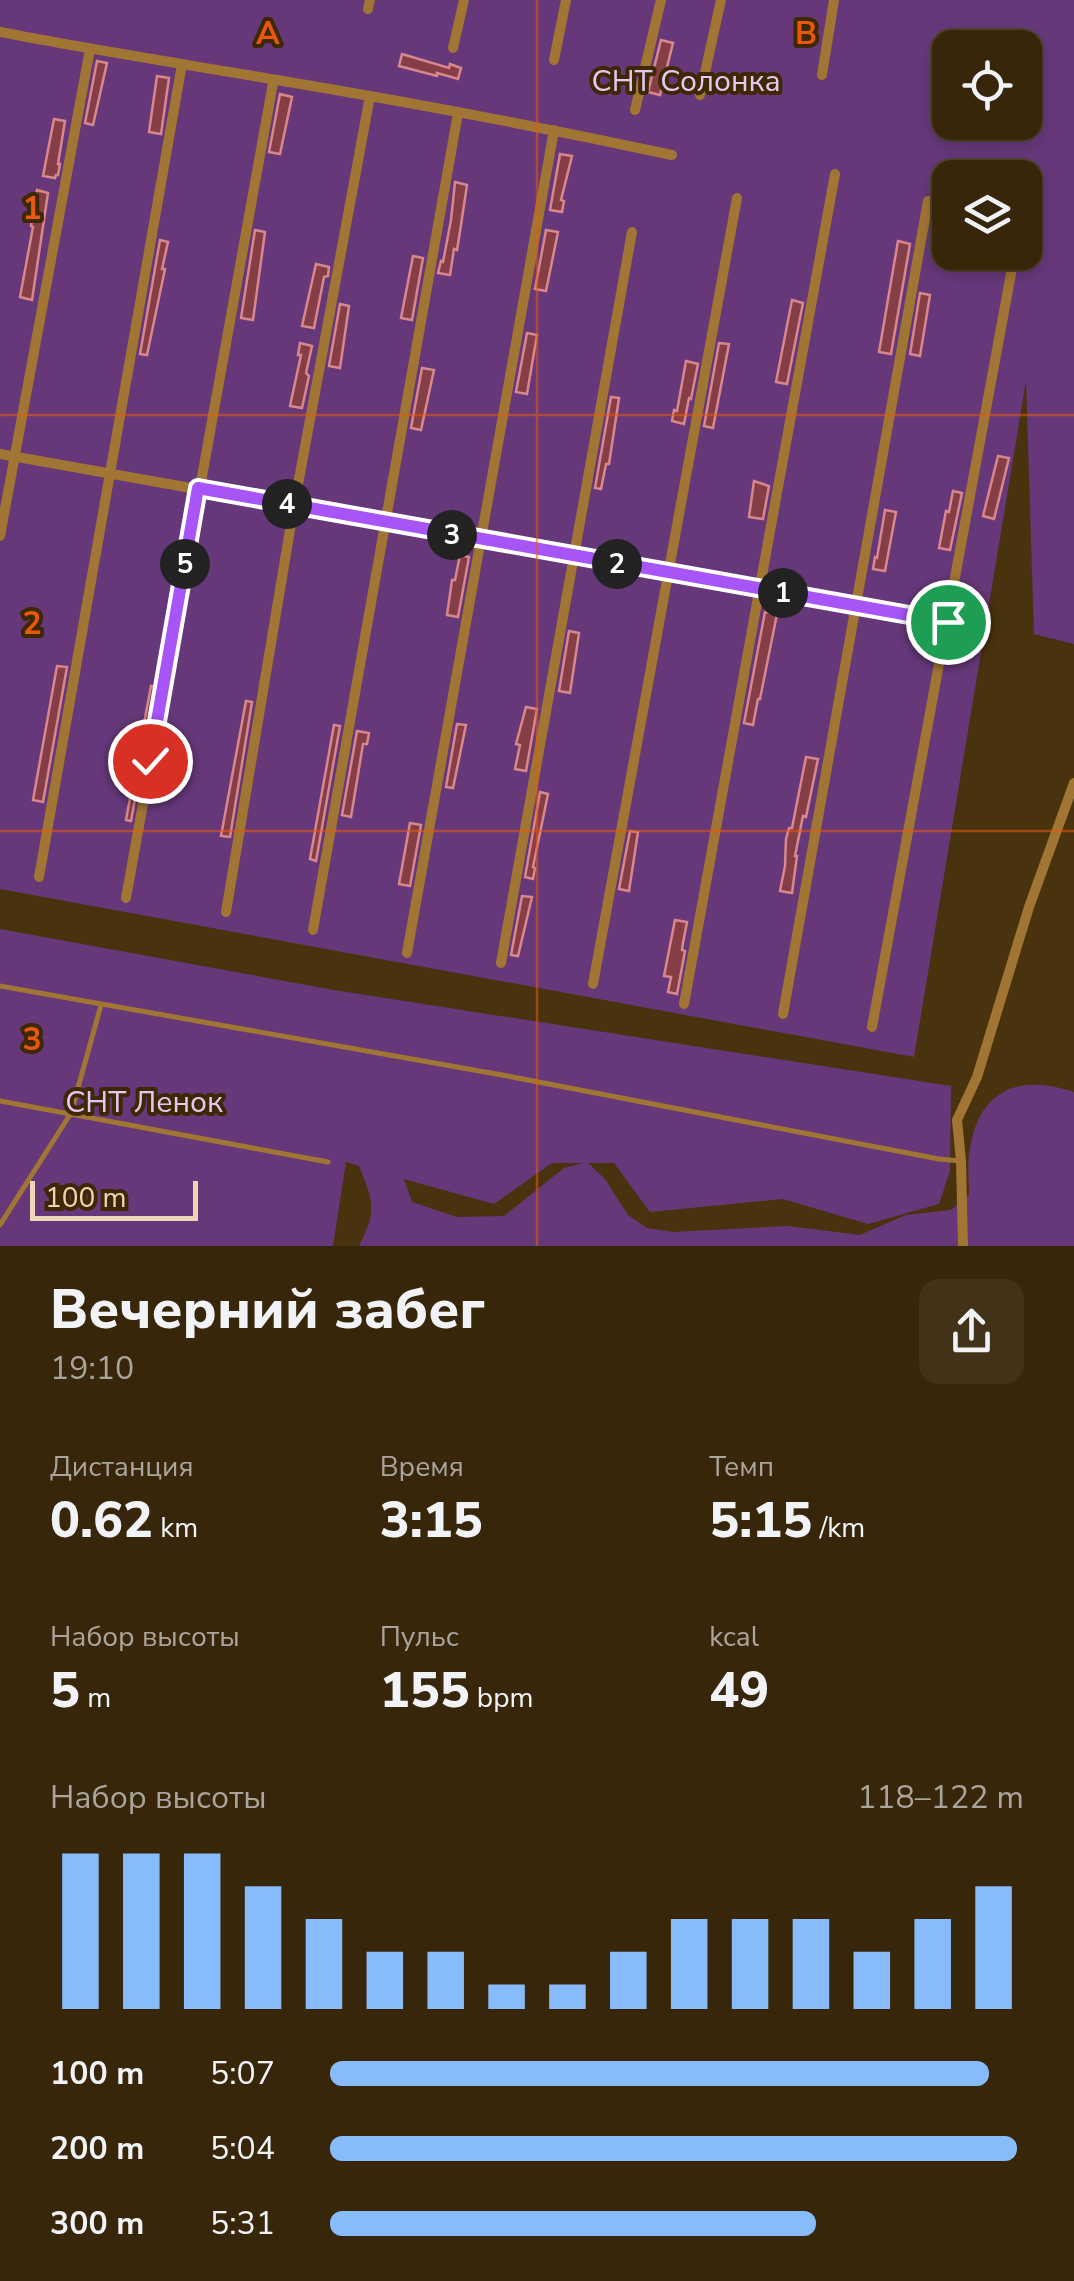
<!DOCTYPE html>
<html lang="ru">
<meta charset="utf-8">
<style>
:root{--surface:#37260a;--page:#423218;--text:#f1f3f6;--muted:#aaa59c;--line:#51432b;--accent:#87bbfc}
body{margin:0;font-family:"Nunito Sans",sans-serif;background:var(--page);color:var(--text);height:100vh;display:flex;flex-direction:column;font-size:38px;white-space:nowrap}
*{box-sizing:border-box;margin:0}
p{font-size:32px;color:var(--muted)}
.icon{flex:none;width:55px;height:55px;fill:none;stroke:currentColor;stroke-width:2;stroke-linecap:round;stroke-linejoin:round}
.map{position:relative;height:1246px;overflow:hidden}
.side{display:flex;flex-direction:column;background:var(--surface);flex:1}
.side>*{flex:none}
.controls{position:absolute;left:932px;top:30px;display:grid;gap:20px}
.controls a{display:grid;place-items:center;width:110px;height:110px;border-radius:20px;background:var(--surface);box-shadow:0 5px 15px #0003,0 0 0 2px var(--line);font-size:50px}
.scale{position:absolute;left:30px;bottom:25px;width:168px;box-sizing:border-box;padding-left:10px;border:5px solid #edd6b6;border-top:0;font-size:28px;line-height:35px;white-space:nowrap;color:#edd6b6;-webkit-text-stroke:8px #3e2703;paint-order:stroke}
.pin{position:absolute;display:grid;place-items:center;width:85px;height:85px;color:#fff;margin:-42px;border:5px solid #fff;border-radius:50%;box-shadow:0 2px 10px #0007}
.km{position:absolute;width:50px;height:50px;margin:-25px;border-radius:50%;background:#222;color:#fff;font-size:28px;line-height:50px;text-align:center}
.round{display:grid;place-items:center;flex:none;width:105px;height:105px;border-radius:20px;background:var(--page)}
.summary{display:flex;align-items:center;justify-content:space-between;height:170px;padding:0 50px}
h1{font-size:55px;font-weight:800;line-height:75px}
.metrics{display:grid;grid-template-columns:repeat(3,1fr);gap:15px;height:170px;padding:10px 50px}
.metrics div{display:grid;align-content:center}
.metrics b{font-size:50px;font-weight:800}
.metrics small{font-size:28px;font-weight:400}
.metrics p{font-size:28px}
.chart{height:280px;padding:20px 50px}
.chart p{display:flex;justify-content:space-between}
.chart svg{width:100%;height:180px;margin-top:10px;stroke:var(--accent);stroke-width:6}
ul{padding:0 50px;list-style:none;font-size:32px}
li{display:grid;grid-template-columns:160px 120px 1fr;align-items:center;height:75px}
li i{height:25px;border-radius:12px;background:var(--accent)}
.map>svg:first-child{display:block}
.green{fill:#66387a;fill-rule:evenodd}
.building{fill:#863e46;stroke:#d8878d;stroke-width:2.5}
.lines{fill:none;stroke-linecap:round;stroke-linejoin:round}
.service{stroke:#a17533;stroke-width:5}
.minor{stroke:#a17533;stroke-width:10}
.route-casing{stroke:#fff;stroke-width:20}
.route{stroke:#a855f7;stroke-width:12}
.grid{fill:none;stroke:#e8590c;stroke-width:2.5;stroke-opacity:0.55}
.labels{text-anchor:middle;stroke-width:8;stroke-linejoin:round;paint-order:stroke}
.park-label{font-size:30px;fill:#e4c8f2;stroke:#3e2703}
.grid-label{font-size:32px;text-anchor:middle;font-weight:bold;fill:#e8590c;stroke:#3e2703;stroke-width:8;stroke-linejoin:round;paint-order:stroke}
</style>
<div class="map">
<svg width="1074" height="1246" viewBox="0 0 1074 1246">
<rect width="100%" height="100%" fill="#49320e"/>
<g class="green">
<path d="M0,0H1074V644L1034,634L1026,381L914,1057L0,889ZM950,48H1025V122H950ZM950,178H1025V252H950Z"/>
<path d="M0,929L334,990L951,1086L950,1171L939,1204L868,1224L783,1199L650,1212L614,1163H588L605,1179L628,1215L647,1228L673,1232L788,1226L860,1235L906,1215L951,1210L969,1195C969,1180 967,1163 970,1148C980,1088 1021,1074 1074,1092V1246H359C377,1210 374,1203 359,1166L346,1162L333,1246H0ZM552,1163H583L564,1168L504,1216L457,1217L412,1202L404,1179L494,1204Z"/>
</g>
<g class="building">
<polygon points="661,40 673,43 660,95 648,92"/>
<polygon points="402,54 449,68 450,64 461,68 458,79 437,73 437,76 399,66"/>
<polygon points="97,61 107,63 93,125 85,123"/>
<polygon points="157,76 169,78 161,134 149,132"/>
<polygon points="280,94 292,97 280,154 269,152"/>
<polygon points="54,119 65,121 58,164 60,164 58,175 56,175 55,178 43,176"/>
<polygon points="560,154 572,156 561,200 564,201 562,212 550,210"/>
<polygon points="455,182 467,185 459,238 457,250 454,249 450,275 438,273 441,261 443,262 451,220"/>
<polygon points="37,190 48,193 32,300 20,297 33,227 31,226"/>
<polygon points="255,230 265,232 253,320 241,318"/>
<polygon points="546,230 558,232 546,291 535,289"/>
<polygon points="160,240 168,242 162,269 165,269 147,355 140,354"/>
<polygon points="898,241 910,244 891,354 879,352"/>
<polygon points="413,256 423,258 412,320 401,318"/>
<polygon points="316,264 329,267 328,276 324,277 314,328 302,326"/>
<polygon points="920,293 930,295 920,356 910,354"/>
<polygon points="792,300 803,303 787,384 776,382"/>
<polygon points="340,304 349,306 340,368 329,366"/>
<polygon points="527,333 537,335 527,394 516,392"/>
<polygon points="300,343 312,346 306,373 309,376 302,408 290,406 301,355 298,355"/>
<polygon points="719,343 729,344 713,428 704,426"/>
<polygon points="686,361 698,364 691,399 689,398 684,424 672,421 674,410 677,411"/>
<polygon points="422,368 434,370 421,430 411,428"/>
<polygon points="611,397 619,398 609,464 606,464 601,489 595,488"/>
<polygon points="998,456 1009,458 994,519 983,516"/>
<polygon points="754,481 769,486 763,519 749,517"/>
<polygon points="953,491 962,493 950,550 939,548 946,511 949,512"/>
<polygon points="885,510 896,512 885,571 873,569 875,557 877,558"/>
<polygon points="460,555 469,557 458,617 447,615 452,580 455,580"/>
<polygon points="765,612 777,614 760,699 758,699 753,725 744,723"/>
<polygon points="569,631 579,633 570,693 559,691"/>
<polygon points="57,666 67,667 43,802 33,800"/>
<polygon points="151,686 155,687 131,821 126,820"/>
<polygon points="246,701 252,702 230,837 221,836"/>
<polygon points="526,707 537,709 526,771 515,769 520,745 516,744"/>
<polygon points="457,724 466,725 453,788 446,787"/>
<polygon points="334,725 340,726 316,861 310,859"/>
<polygon points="357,731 369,733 367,744 363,744 351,817 342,815"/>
<polygon points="806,757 818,759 806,817 803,816 795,856 797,856 792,893 780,891 785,866 786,839 789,828 792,828"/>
<polygon points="540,792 548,794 533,867 535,868 533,879 525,877"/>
<polygon points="410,823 421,825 410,886 399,884"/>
<polygon points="630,831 638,832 629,891 619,889"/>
<polygon points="522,896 532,897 518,956 511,955"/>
<polygon points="675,920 687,922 683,943 682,950 685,951 677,994 668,992 671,977 664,976"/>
</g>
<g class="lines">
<g class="service">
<polyline points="0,986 502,1075 939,1159 961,1161"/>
<polyline points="0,1101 328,1162"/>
<polyline points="0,1225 71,1113 101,1005"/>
</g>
<g class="minor">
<polyline points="368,9 370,0"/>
<path d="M0,32C92,50 184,64 277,80C409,102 541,127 672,155"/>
<polyline points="453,48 464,0"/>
<polyline points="554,60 566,0"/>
<polyline points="822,75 834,0"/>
<polyline points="700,95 721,0"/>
<polyline points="635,110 661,0"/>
<polyline points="0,454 948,623"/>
<polyline points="0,536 90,49"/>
<polyline points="39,877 182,64"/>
<polyline points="126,898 273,83"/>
<polyline points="226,912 294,506 370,96"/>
<polyline points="313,930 458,113"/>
<polyline points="407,953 554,130"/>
<polyline points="501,963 632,232"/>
<polyline points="593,984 737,198"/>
<polyline points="684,1004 835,174"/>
<polyline points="783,1014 928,201"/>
<polyline points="872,1027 1015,252"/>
<polyline points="963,1246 961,1161 957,1120 977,1077 1029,907 1074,783"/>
</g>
</g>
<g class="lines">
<defs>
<polyline id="route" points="150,761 198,488 948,622"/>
</defs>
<use href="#route" class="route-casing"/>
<use href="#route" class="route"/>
</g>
<path class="grid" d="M537,0V1246M0,415H1074M0,831H1074"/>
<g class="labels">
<g class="park-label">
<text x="686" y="91">СНТ Солонка</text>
<text x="144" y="1112">СНТ Ленок</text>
</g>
</g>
<g class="grid-label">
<text x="268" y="44">A</text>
<text x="806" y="44">B</text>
<text x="32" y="219">1</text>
<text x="32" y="634">2</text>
<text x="32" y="1050">3</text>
</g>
</svg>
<div class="controls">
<a><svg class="icon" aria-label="locate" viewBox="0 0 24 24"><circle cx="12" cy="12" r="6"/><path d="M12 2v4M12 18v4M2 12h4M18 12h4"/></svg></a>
<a><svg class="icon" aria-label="layers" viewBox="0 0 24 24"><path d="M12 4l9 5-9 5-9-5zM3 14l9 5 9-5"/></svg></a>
</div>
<div class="scale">100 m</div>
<div class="pin" style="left:948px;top:622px;background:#1e9e55"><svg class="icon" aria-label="arrive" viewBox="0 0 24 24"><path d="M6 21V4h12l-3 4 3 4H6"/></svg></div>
<div class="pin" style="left:150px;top:761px;background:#d93025"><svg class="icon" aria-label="check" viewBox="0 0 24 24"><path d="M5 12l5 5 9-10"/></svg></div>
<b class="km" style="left:783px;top:593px">1</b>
<b class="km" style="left:617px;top:564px">2</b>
<b class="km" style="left:452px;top:535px">3</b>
<b class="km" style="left:287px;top:504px">4</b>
<b class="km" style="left:185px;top:564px">5</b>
</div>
<section class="side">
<div class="summary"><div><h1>Вечерний забег</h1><p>19:10</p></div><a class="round"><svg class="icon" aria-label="share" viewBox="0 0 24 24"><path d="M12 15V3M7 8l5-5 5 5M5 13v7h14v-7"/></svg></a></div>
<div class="metrics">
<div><p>Дистанция</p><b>0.62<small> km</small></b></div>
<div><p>Время</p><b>3:15</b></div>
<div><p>Темп</p><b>5:15<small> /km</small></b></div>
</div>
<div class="metrics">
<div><p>Набор высоты</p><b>5<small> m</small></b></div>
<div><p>Пульс</p><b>155<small> bpm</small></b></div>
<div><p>kcal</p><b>49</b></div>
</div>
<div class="chart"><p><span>Набор высоты</span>118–122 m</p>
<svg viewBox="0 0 160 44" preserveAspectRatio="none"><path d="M5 44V6M15 44V6M25 44V6M35 44V14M45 44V22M55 44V30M65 44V30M75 44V38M85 44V38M95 44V30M105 44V22M115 44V22M125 44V22M135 44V30M145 44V22M155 44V14"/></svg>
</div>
<ul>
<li><b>100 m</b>5:07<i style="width:95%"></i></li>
<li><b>200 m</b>5:04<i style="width:99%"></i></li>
<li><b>300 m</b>5:31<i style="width:70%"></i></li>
</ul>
</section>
